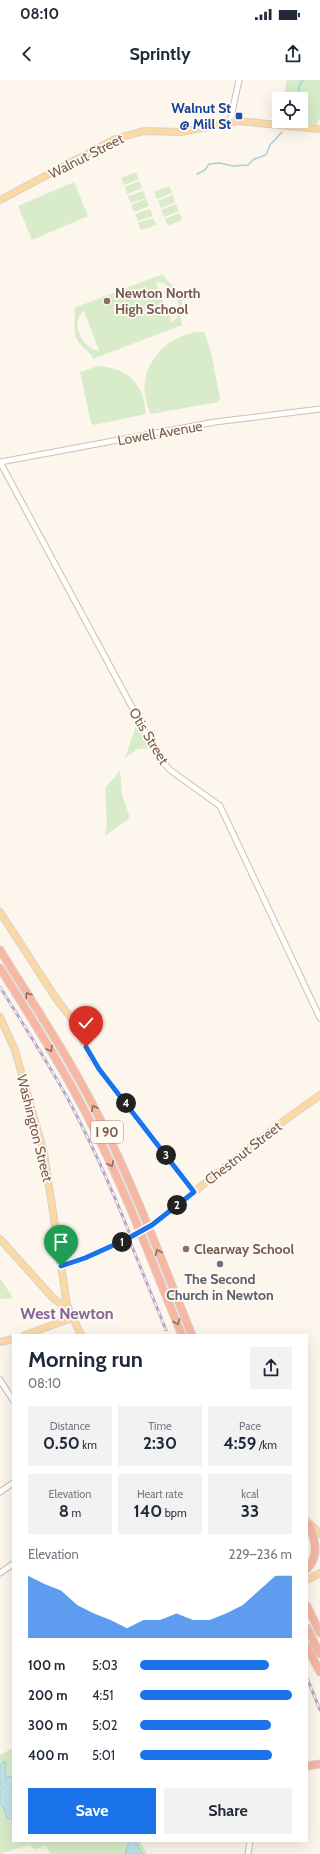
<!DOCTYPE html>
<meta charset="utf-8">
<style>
:root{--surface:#fff;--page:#f2f2f3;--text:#1f2937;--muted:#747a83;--accent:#1a73e8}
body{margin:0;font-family:Cabin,sans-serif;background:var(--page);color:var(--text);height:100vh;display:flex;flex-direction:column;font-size:15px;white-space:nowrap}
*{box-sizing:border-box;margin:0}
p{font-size:13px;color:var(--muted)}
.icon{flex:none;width:22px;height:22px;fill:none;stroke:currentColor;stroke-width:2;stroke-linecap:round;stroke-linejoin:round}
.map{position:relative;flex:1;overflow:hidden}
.sheet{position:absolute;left:12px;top:1254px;width:296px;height:508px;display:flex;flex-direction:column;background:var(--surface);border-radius:0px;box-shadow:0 4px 16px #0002}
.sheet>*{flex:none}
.buttons{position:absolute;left:272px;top:12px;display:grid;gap:8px}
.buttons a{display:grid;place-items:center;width:36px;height:36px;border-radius:0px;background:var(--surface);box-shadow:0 4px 16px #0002;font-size:20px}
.pin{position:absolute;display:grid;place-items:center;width:34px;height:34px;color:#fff;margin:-41px -17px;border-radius:50% 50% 50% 0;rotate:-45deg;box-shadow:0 0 4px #0007}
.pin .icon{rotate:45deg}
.km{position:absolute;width:20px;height:20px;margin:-10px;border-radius:50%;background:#222;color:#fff;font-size:11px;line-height:20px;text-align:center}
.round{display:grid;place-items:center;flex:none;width:42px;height:42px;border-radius:0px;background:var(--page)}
.headline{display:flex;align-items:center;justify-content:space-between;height:68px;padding:0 16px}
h1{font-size:22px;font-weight:700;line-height:30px}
.metrics{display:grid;grid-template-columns:repeat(3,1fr);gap:6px;height:68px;padding:4px 16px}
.metrics div{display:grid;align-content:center;border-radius:0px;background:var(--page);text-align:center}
.metrics b{font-size:17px;font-weight:700}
.metrics small{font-size:11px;font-weight:400}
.metrics p{font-size:11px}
.chart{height:112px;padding:8px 16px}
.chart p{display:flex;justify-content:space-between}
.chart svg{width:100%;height:72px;margin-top:4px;fill:var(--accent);opacity:.7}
.action{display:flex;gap:8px;margin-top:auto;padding:8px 16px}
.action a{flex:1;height:46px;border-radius:0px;background:var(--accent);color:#fff;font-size:16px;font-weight:700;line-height:46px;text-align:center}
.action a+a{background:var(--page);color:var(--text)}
ul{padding:0 16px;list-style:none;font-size:13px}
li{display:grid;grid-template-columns:64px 48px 1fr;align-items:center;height:30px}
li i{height:10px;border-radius:5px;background:var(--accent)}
.status{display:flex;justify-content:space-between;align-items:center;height:28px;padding:0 20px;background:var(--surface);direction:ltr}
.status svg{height:11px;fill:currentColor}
header{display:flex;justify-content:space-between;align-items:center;height:52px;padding:0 16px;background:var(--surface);font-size:18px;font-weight:700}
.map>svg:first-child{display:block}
.green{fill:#d8ecc9;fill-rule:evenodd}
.water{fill:#bfe3e8;stroke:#a5d3da}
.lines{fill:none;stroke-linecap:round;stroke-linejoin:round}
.stream{stroke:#a5d3da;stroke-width:1.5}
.minor-casing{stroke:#d1beb0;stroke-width:7}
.major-casing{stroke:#dad1cd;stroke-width:8}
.highway-casing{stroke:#dad1cd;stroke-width:9}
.minor{stroke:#fff;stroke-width:5}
.major{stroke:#fbd9a5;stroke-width:6}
.highway{stroke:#f7b7a3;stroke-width:7}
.rail-casing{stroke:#b9a8c9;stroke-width:3}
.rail{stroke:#fffaf3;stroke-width:1.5;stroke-dasharray:4.5;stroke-linecap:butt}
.major-bridge-casing{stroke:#dad1cd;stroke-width:8;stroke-linecap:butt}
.major-bridge{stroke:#fbd9a5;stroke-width:6}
.oneway{stroke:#936e5e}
.route-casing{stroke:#fff;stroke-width:8}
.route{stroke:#1a73e8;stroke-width:5}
.transit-dot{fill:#1a4fb4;stroke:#fffaf3;stroke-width:1.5}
.education-dot{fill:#8d6e63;stroke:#fffaf3;stroke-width:1.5}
.worship-dot{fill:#6b7280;stroke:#fffaf3;stroke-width:1.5}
.labels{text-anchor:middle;stroke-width:3.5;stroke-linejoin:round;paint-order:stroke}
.shield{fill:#fffaf3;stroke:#a28b7f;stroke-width:1}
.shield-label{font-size:13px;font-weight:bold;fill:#7a5c4d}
.transit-label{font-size:14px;font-weight:bold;fill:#164399;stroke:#fffaf3;text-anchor:end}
.street-label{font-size:14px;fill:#7a5c4d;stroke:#fffaf3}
.education-label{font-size:14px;font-weight:bold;fill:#785e54;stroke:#fffaf3;text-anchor:start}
.worship-label{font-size:14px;font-weight:bold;fill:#5b616d;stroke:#fffaf3}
.quarter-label{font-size:16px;font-weight:bold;fill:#846695;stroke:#fffaf3}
</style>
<div class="status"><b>08:10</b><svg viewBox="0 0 49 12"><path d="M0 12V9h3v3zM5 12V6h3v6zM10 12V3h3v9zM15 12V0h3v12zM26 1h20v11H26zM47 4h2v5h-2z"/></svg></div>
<header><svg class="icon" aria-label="back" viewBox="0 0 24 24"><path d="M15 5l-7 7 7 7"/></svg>Sprintly<svg class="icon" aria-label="share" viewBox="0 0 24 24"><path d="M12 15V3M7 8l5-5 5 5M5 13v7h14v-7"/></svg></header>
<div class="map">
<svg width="320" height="1774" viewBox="0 0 320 1774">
<rect width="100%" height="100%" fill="#fdf6ec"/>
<g class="green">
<polygon points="287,0 320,0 320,38 315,49 279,46 279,41 301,41 301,19 283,19"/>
<polygon points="136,92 139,99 124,105 121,98"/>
<polygon points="140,101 142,108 127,114 125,107"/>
<polygon points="74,102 88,136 32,160 18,126"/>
<polygon points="169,106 172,113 157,119 154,112"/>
<polygon points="143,111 146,118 131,123 128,116"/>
<polygon points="173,115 175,122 161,128 158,121"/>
<polygon points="146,119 149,126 134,132 131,125"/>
<polygon points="176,124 179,131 164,137 161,130"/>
<polygon points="150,129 153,136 138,141 135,134"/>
<polygon points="180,133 182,140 168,146 165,139"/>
<polygon points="153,138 156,145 141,150 138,143"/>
<path d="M163,194C166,203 177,206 181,216C184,227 179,237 182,245L93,279C90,270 79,267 76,257C72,247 77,237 74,228ZM161,202C176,207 186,231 172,243L156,203ZM84,231L99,270V271C82,269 69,241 84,231Z"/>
<path d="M196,252H204L211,272L220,319L218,322L151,334C132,296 157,260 196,252Z"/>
<path d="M98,286C128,288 144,304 146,334L94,345L91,343L80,292Z"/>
<polygon points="137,636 153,668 138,669 125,678 135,649"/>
<polygon points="120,690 122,715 130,738 105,756 107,745 105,708 116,696"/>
<polygon points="0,1198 13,1218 0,1219"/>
<polygon points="13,1668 13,1761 140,1761 147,1774 50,1774 46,1766 35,1769 29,1765 0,1774 0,1690 2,1683 0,1685 0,1675"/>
</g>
<g class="water">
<polygon points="3,1682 6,1682 5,1696 13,1697 13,1704 11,1706 13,1710 13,1740 7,1738 3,1727 0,1725 0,1712 2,1708 0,1704 0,1685"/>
<polygon points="129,1761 135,1761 143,1774 125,1774"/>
</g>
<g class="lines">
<g class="stream">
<polyline points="298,19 299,6 303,0"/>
<polyline points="197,94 205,90 209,84 220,83 233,86 248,85 254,79 266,75 270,65 282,52"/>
</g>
<defs>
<g id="minor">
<polyline points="230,42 239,0"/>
<polyline points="0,382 160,679 170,690 220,726 320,938"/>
<polyline points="0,382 215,342 320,329"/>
<polyline points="0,1300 13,1320"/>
<polyline points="0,1412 13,1403"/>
<polyline points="0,1493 13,1484"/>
<polyline points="248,1774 250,1761"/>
</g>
<g id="major">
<polyline points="0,120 115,59 144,51 181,52 237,41 320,49"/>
<polyline points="0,832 55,917 74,942 90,975 99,989 194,1112"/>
<polyline points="0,937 15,970 44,1073 67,1225 81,1255"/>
<polyline points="152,1145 285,1040 320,1015"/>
<polyline points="0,1159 53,1218 68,1229"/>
<polyline points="61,1186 85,1178 125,1160"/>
<polyline points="25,1255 72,1238"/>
<polyline points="0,1262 13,1259"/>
<polyline points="307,1441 320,1454"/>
<polyline points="307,1500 320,1493"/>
</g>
<g id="highway">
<path d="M0,870C34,925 70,979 99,1037C135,1108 162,1182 192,1255"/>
<path d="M0,888C34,942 68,996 96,1053C129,1119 154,1188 182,1255"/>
<path d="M307,1489C320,1475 315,1460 309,1444"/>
<polyline points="307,1526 320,1553"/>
<polyline points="307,1548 320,1574"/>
<polyline points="307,1567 320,1592"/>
<polyline points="307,1686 320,1684"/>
</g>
</defs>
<use href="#minor" class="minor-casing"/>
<use href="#major" class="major-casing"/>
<use href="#highway" class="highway-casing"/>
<use href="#minor" class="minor"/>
<use href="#major" class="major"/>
<use href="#highway" class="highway"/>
<defs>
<g id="rail">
<path d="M0,907C23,944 47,981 68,1019C91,1062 111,1107 129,1152"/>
<polyline points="131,1164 166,1250"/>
<polyline points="307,1598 320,1630"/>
</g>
</defs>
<use href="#rail" class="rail-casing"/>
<use href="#rail" class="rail"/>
<defs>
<polyline id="major-bridge" points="125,1160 152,1145"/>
</defs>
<use href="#major-bridge" class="major-bridge-casing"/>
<use href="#major-bridge" class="major-bridge"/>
</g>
<defs><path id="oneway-chevron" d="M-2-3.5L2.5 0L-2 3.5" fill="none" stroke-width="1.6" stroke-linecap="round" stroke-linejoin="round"/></defs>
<g class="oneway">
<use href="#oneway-chevron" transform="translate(28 915) rotate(-122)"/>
<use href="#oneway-chevron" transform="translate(50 969) rotate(59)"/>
<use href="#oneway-chevron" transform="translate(94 1028) rotate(-117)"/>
<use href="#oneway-chevron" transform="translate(111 1084) rotate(65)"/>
<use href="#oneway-chevron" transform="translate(158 1172) rotate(-112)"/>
<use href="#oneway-chevron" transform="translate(177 1242) rotate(68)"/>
</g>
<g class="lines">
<defs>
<polyline id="route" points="61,1186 85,1178 125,1160 152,1145 194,1112 99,989 86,967"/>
</defs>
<use href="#route" class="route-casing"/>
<use href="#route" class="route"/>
</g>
<rect class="transit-dot" x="235" y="32" width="8" height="8" rx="2"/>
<g class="education-dot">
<circle cx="107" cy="221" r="4"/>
<circle cx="186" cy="1169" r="4"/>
</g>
<circle class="worship-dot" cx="220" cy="1184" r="4"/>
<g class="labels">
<rect class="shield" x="91" y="1041" width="32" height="22" rx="3"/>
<g class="shield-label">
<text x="107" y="1057">I 90</text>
</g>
<g class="transit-label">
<text x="231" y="33">Walnut St<tspan x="231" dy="16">@ Mill St</tspan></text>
</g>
<g class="street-label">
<text transform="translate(86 76) rotate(-27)" y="5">Walnut Street</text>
<text transform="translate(160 353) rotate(-10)" y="5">Lowell Avenue</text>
<text transform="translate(149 656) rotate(59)" y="5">Otis Street</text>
<text transform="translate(35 1048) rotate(76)" y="5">Washington Street</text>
<text transform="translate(243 1073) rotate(-38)" y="5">Chestnut Street</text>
</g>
<g class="education-label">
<text x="115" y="218">Newton North<tspan x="115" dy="16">High School</tspan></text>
<text x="194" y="1174">Clearway School</text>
</g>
<g class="worship-label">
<text x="220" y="1204">The Second<tspan x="220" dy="16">Church in Newton</tspan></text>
</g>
<g class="quarter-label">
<text x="67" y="1239">West Newton</text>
</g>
</g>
</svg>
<div class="buttons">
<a><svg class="icon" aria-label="locate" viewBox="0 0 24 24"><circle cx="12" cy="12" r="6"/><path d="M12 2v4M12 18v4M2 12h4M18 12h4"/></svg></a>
</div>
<div class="pin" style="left:61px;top:1186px;background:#1e9e55"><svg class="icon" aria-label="arrive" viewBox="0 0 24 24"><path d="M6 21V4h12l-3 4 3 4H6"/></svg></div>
<div class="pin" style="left:86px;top:967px;background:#d93025"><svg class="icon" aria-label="check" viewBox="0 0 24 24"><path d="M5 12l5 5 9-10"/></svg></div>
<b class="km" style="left:122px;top:1162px">1</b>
<b class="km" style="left:177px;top:1125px">2</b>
<b class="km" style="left:166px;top:1075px">3</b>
<b class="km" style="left:126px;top:1023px">4</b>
<section class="sheet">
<div class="headline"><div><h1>Morning run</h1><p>08:10</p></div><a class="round"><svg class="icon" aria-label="share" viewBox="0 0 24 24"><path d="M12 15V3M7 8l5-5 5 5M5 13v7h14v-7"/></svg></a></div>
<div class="metrics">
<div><p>Distance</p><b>0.50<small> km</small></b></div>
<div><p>Time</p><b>2:30</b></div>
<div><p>Pace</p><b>4:59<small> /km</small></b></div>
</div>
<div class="metrics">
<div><p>Elevation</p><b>8<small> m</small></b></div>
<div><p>Heart rate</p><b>140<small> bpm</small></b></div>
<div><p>kcal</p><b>33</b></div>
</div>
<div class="chart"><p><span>Elevation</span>229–236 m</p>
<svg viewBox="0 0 160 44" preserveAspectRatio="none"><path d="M0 44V6L10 11L20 15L30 24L40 29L50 33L60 38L70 33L80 33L90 29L100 33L110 33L120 29L130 24L140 15L150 6L160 6V44z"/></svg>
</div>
<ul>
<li><b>100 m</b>5:03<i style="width:85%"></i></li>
<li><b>200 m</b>4:51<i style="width:100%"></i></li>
<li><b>300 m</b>5:02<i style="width:86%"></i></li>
<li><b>400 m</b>5:01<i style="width:87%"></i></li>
</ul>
<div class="action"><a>Save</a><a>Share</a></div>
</section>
</div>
